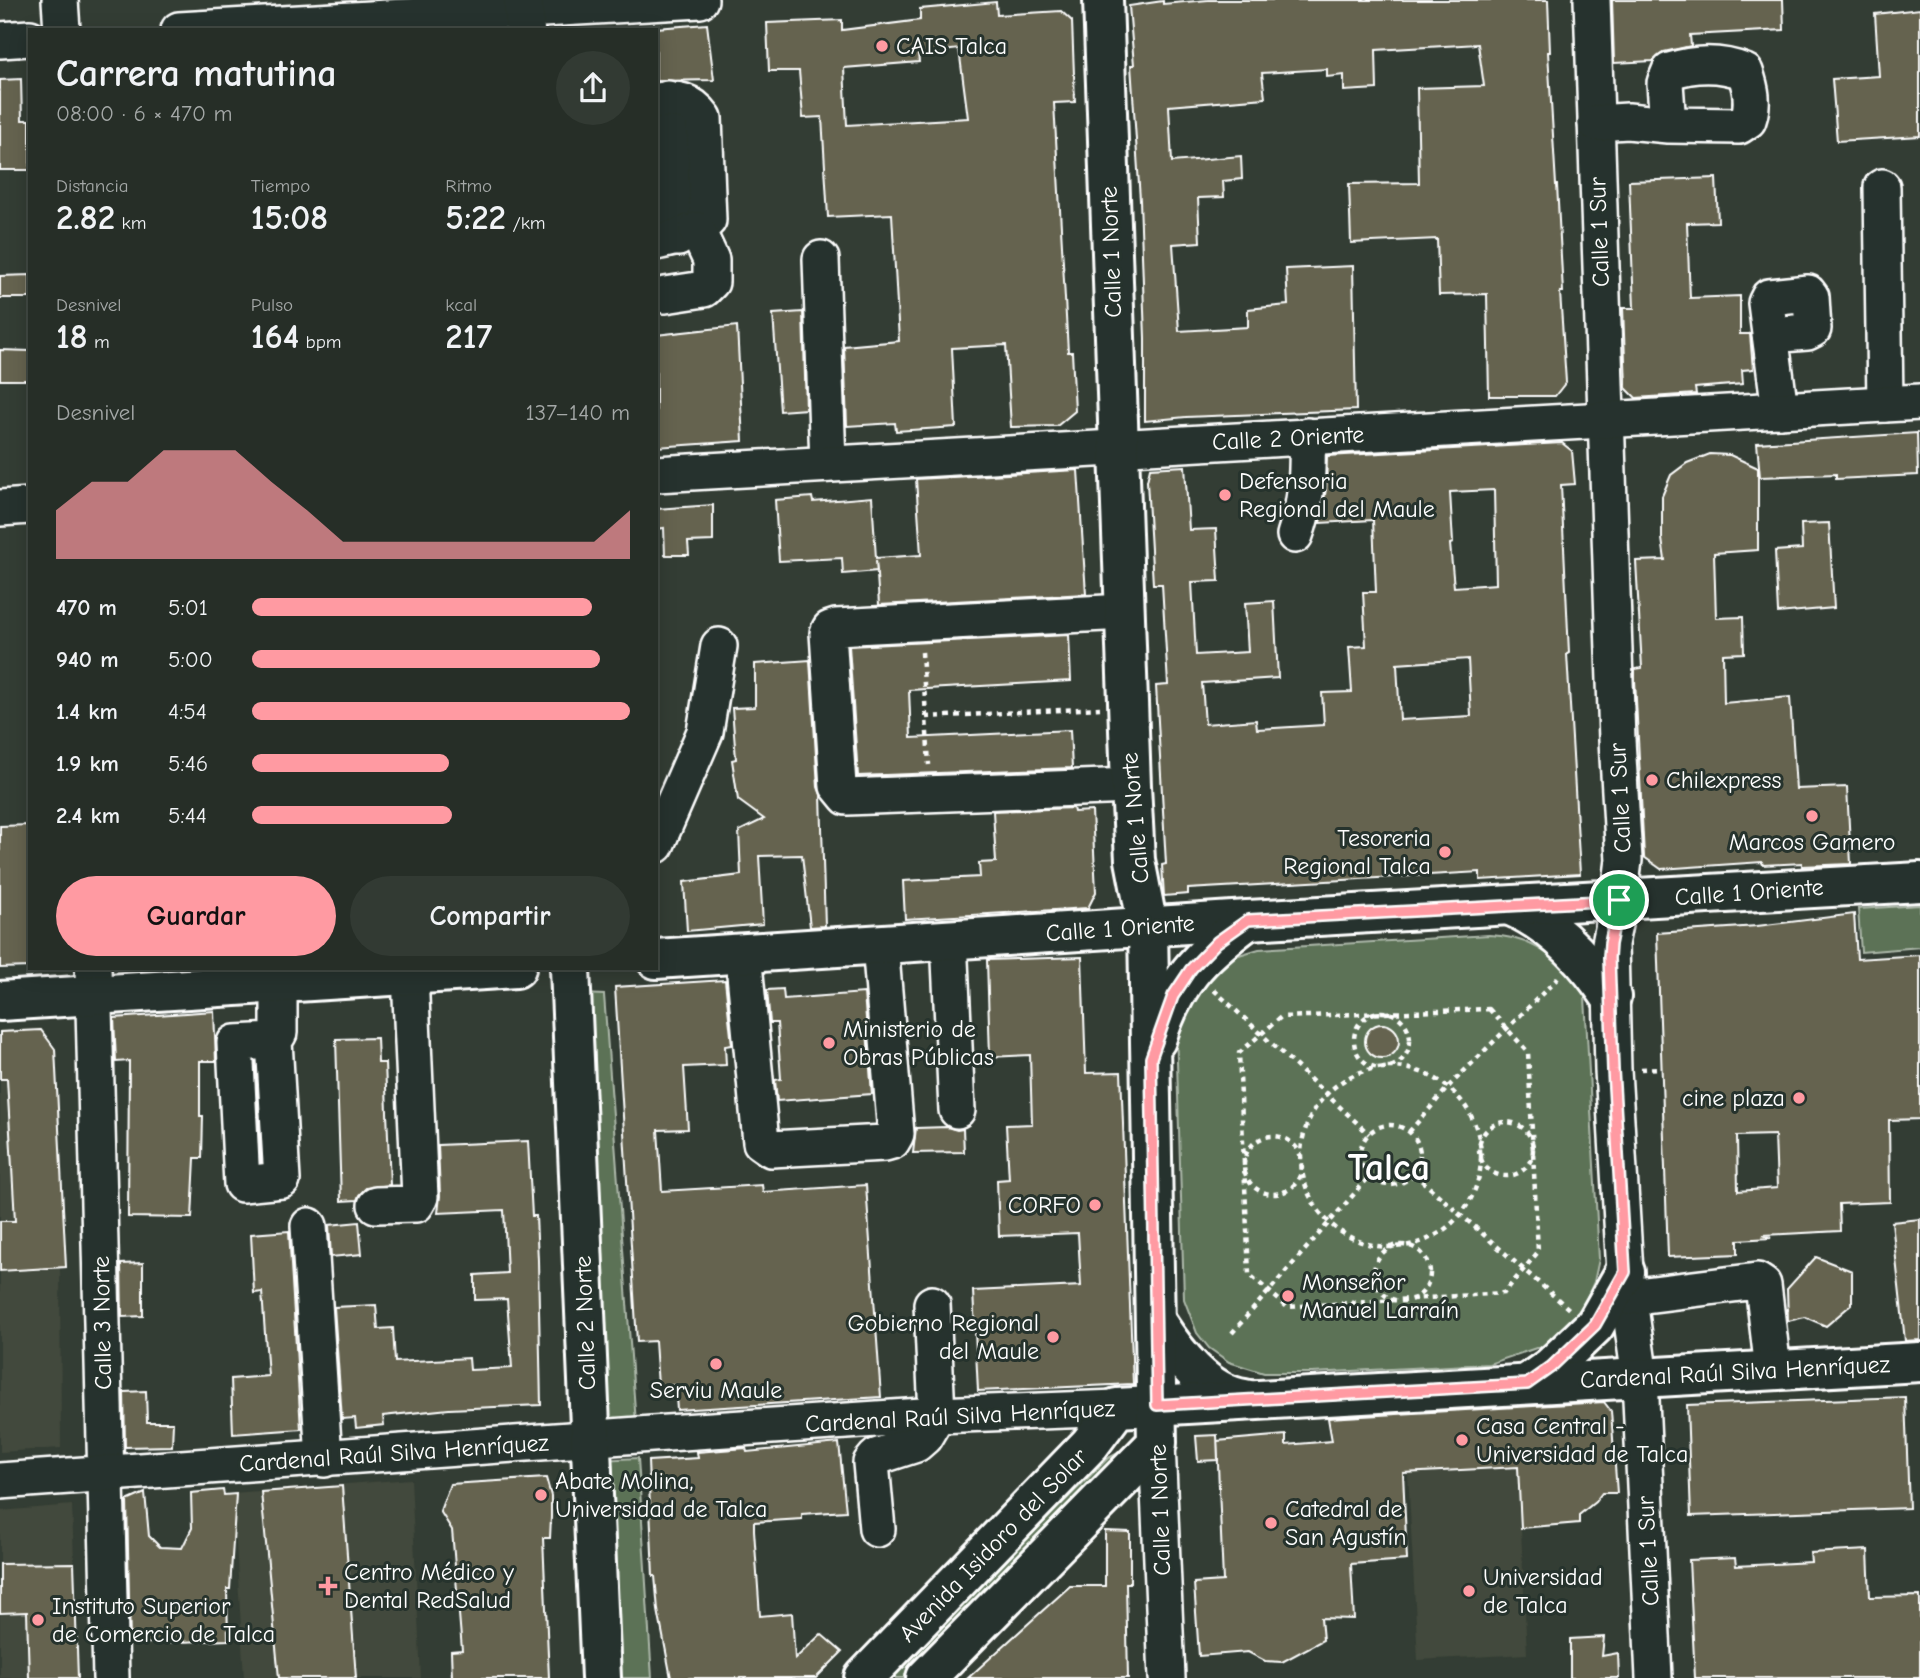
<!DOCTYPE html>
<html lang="es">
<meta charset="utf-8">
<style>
:root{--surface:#262e27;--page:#323a33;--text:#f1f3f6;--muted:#a4a8a7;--line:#424a44;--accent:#ff9aa2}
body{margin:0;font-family:"Comic Neue",sans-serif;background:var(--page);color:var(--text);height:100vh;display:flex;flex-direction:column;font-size:26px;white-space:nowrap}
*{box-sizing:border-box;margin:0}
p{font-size:23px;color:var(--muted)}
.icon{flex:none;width:38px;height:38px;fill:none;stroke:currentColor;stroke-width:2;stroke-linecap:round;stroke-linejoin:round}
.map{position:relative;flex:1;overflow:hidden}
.side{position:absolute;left:28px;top:28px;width:630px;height:942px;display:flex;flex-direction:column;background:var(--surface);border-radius:0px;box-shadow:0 4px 18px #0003,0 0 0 2px var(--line)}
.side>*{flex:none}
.pin{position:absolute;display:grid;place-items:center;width:60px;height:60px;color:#fff;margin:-30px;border:4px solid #fff;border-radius:50%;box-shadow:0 2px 7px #0007}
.round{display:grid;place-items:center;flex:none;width:74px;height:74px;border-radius:37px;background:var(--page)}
.headline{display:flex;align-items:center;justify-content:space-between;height:119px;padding:0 28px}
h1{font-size:38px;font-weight:700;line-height:52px}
.stats{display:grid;grid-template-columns:repeat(3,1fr);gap:10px;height:119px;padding:7px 28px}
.stats div{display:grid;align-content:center}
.stats b{font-size:35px;font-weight:700}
.stats small{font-size:19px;font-weight:400}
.stats p{font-size:19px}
.chart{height:196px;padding:14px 28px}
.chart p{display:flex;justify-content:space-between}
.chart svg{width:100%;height:126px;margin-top:7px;fill:var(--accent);opacity:.7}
.primary-button{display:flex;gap:14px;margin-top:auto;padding:14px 28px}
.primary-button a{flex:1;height:80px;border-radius:42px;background:var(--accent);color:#111;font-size:28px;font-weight:700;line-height:80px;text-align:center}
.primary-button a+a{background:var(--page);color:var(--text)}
ul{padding:0 28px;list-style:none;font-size:23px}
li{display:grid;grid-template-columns:112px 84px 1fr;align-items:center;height:52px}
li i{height:18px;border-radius:9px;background:var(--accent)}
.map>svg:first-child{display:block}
.built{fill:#42493c}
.green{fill:#5b7256;stroke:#adb8aa;stroke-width:2}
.building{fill:#65644f;stroke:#fff;stroke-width:2;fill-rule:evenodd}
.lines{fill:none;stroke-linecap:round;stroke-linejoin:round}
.minor-casing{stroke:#fff;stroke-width:40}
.major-casing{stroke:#fff;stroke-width:44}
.path{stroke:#fff;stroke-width:4.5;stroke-dasharray:5 5;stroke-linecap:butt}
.minor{stroke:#26332d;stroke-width:35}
.major{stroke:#26332d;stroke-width:38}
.route-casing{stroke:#fff;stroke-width:14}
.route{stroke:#ff9aa2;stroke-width:9}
.poi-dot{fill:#ff9aa2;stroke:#26332d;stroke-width:2.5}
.labels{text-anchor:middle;stroke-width:6;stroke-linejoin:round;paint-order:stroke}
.poi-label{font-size:24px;fill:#fff;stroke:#26332d;text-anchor:start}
.street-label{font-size:24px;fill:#fff;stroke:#26332d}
.town-label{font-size:38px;font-weight:bold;fill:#fff;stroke:#26332d}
</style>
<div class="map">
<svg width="1920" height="1678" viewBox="0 0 1920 1678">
<rect width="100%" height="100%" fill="#333d34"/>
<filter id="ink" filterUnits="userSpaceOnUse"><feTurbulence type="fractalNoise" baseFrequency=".0143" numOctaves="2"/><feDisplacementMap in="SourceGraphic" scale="14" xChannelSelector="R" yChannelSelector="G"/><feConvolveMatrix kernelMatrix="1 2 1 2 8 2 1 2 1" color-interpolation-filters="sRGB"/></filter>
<g filter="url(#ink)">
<g class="built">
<polygon points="41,1028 56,1049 64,1264 60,1264 61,1448 0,1452 0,1030"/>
<polygon points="1518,1467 1527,1654 1418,1660 1408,1473"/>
<polygon points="411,1479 421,1678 244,1678 233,1493"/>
<polygon points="72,1505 78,1678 0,1678 0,1511"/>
</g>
<g class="green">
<polygon points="1920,905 1920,947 1861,952 1858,909"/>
<path d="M1489,935C1530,936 1566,960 1585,997L1599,1259L1594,1282L1584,1304L1565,1328L1545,1345L1489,1364L1312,1373H1264L1229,1362L1209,1348L1197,1333L1184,1299L1176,1027L1185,999L1229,958L1259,949Z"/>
<polygon points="582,994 604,995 636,1423 599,1427"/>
<polygon points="1148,1438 912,1678 886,1678 1108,1458"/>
<polygon points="638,1458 652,1678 611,1678 600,1460"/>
</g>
<g class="building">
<polygon points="1208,0 1548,0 1550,52 1548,52 1556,185 1557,185 1563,292 1560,292 1566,382 1555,396 1489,396 1487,294 1439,295 1437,239 1351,243 1349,184 1419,183 1417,88 1484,86 1478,44 1376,50 1377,89 1344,91 1344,75 1327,77 1327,69 1262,73 1265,98 1169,106 1172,162 1241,156 1242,179 1223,181 1224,197 1198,198 1200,242 1173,244 1179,331 1248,327 1248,309 1288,305 1286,269 1353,266 1356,410 1186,417 1145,421 1145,338 1140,200 1131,65 1134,65 1129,6 1163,1 1163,4"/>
<polygon points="1612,0 1783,0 1784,30 1690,35 1691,46 1664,52 1653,61 1614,63"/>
<path d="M996,2L997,15L1061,11L1072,21L1075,102L1054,103L1068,352H1072L1075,411L1057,426L1011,427L1006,345L952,348L956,427L896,431L895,423L847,426L844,346L899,341L892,214L828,217L822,117L803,118L799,71H769L767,23L842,20V30L920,20V9ZM959,49L968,118L847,125L844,68L919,62L918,54Z"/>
<polygon points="1920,9 1920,136 1837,141 1832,79 1879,76 1875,14"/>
<polygon points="707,24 714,80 656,81 656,28"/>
<polygon points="21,79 22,120 30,120 30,170 0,170 0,80"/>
<polygon points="1716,178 1718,222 1687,223 1690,298 1740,296 1740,334 1750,334 1753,369 1742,370 1743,384 1695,388 1696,394 1636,398 1626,388 1623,308 1634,308 1629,181"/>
<polygon points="30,275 30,298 0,298 0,276"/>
<polygon points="803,312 806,409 780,411 773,314"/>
<polygon points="737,326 743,441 656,447 656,335"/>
<polygon points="0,350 30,351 30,380 0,380"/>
<polygon points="1917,433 1918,475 1836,479 1836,474 1760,477 1757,443"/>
<path d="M1562,443L1572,451L1575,484L1561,485L1569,653L1567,654L1580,874L1480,880V872L1188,889V894L1164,896L1162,865L1166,864L1156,686L1168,685L1162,584H1153L1147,481L1150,468L1185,466L1189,530L1216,529L1219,581L1192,582L1196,655L1248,652L1245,603L1274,601L1278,678L1202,683L1205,724L1256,720L1257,729L1324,725L1322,693L1352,692L1349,647L1366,646L1363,592H1376L1373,520L1320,523L1326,489L1327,456ZM1494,490L1496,584L1454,587L1450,544L1453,543L1450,492ZM1468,659L1471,716L1400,720L1397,664Z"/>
<polygon points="1710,454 1730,455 1758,468 1758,550 1714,553 1716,618 1743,617 1744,653 1723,654 1724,703 1790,697 1796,789 1847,787 1851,864 1802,866 1802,863 1763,865 1762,862 1661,869 1644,857 1635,680 1635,669 1642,668 1636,561 1665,560 1662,539 1662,496 1671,475 1687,463"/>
<polygon points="1078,470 1086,594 879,605 876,560 877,571 843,574 842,558 779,561 775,500 812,497 813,502 872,497 876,558 921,555 916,479"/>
<polygon points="713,505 713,541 688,542 689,555 665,555 664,528 656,529 656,509"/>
<polygon points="1829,523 1834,608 1778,613 1775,551 1802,549 1801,524"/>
<polygon points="1069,635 1071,681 909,690 911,738 1070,730 1072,768 858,776 849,646"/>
<polygon points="810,660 818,787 821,795 825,926 810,927 802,855 759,856 763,924 687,931 684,882 741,875 739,831 764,819 738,800 732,760 736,759 732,708 755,707 755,664"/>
<polygon points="1073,808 1074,812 1092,811 1096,892 1088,908 905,919 903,881 980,877 979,863 996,862 993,811"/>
<polygon points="30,825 30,967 0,968 0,826"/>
<path d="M1854,914L1857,959L1920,955V1119L1889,1120L1890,1202L1839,1204L1840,1231L1763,1235L1771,1238L1738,1240V1254L1668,1257L1657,933L1757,926ZM1775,1135L1777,1188L1738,1191L1737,1136Z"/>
<polygon points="1082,957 1086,1073 1121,1072 1133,1384 978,1391 973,1291 1081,1286 1078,1233 999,1236 997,1180 1009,1179 1006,1125 1032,1124 1030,1055 990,1057 987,960"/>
<polygon points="725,980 732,1045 725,1046 726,1065 684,1067 688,1129 658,1130 662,1191 762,1185 763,1192 866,1185 881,1397 677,1410 675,1385 658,1386 655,1341 637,1342 615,987"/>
<polygon points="783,989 784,999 864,993 872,1094 777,1101 775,1080 781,1079 777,1023 770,1023 767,990"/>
<polygon points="214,1011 216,1061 200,1061 200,1116 203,1116 202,1158 195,1158 192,1218 128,1217 129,1061 116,1062 114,1018"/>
<circle cx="1382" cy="1041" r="17"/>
<polygon points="41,1030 55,1049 66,1267 0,1271 0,1221 15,1221 7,1079 0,1079 0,1032"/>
<polygon points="377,1038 378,1063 385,1063 390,1185 366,1188 359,1195 357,1200 341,1201 336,1039"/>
<polygon points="947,1127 957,1130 963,1129 964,1152 913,1153 916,1128"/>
<polygon points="528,1141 532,1216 536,1216 538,1260 541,1405 449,1409 383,1416 384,1425 356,1428 355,1418 342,1419 334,1307 376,1305 378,1329 393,1328 395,1362 469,1358 470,1370 512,1368 507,1299 475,1300 475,1275 507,1273 504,1210 438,1213 440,1196 438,1145"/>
<polygon points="1920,1219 1920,1340 1905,1341 1892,1222"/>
<polygon points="359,1222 362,1254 331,1257 329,1225"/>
<polygon points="289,1231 301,1429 233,1434 231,1379 268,1376 262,1292 254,1293 251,1234"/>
<polygon points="1816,1257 1852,1271 1852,1304 1826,1326 1805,1317 1788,1321 1787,1289"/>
<polygon points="143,1263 143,1316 122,1317 121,1264"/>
<polygon points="146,1391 147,1422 173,1422 172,1446 125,1447 124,1392"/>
<polygon points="1905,1397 1909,1508 1691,1516 1687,1405"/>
<polygon points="1604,1402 1611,1411 1617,1493 1602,1493 1595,1502 1579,1515 1579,1523 1521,1528 1518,1467 1403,1473 1407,1560 1351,1564 1354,1619 1321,1618 1323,1640 1282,1662 1265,1661 1248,1652 1199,1656 1194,1583 1223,1581 1217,1441 1286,1435 1286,1445 1332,1441 1328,1418"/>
<polygon points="1217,1435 1218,1460 1198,1461 1196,1436"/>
<polygon points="839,1443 846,1511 802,1514 802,1519 754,1522 754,1530 760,1616 792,1613 795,1659 821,1634 842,1652 816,1678 671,1678 658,1610 655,1576 653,1576 648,1461 698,1458 697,1452 746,1448 747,1452"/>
<polygon points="546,1478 551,1496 551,1517 550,1538 543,1538 549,1678 452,1678 451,1651 462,1650 452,1530 440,1511 450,1484"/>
<polygon points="342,1486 356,1678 279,1678 261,1492"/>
<polygon points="223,1490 224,1495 236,1494 230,1589 227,1589 228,1640 130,1644 127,1501 145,1493 149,1536 160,1547 182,1548 192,1528 191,1493"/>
<polygon points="1105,1531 1130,1532 1130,1583 1126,1583 1128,1678 968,1678 1070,1586 1105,1586"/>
<polygon points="1868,1550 1870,1597 1920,1596 1920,1678 1695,1678 1689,1560 1735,1558 1736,1566 1811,1562 1810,1553"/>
<polygon points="74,1563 78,1678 29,1678 27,1612 0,1613 0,1564"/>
<polygon points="1604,1637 1602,1656 1618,1653 1619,1678 1570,1678 1570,1639"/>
</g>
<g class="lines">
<defs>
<g id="minor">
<polyline points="60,0 62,30"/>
<polyline points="1592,0 1617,740 1624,860 1619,900 1610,944 1613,1070 1625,1272 1640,1378 1654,1678"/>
<polyline points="179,30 700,0"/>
<polyline points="0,40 30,38"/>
<polyline points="668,99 678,238"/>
<path d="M656,101C678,98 691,100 704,118L708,220C692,234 676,238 656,242"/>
<path d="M1596,123L1628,121L1668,125L1739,126L1748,120C1754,103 1751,89 1745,72C1720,62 1695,63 1670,71L1665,83L1668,125"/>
<polyline points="1882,187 1885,404"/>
<polyline points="821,259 828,464"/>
<polyline points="665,295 704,289 711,282 711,260 697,230"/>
<polyline points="1770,335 1807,332 1813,329 1811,297 1808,293 1769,297 1766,303 1780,410"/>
<polyline points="656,474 1920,402"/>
<polyline points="0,508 30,506"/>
<path d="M1295,535C1307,502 1308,471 1307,436"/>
<polyline points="1125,612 836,627 830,629 828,633 838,786 847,797 1131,786"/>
<polyline points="656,845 705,732 719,646"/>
<polyline points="949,939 957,1110"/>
<polyline points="743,953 761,1142 771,1149 885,1143 892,1141 896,1134 880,944"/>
<polyline points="93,968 111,1678"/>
<polyline points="274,1041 235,1043 242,1184 282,1180 274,1041 279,1033 279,968"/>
<polyline points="376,1205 416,1204 420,1197 410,975"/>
<polyline points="309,1226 324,1459"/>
<polyline points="1629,1297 1757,1281 1763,1285 1773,1370"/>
<polyline points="1157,1443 1167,1678"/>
<polyline points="0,1481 652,1434 937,1415 1117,1408"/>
<polyline points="877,1529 871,1463 876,1457 916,1444 924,1437 937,1415 932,1304"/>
</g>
<g id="major">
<polyline points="523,0 525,30"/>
<path d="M1511,906C1554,925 1585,958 1611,997"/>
<polyline points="656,959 1248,920 1920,882"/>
<polyline points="570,968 601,1678"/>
<polyline points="0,1001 516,968"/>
<path d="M1156,1040C1174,982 1199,956 1248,920"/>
<path d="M1156,1322C1176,1353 1206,1394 1245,1399"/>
<polyline points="1527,1384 1551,1367 1595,1325 1625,1272"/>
<polyline points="864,1678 1090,1444 1117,1408 1920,1362"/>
<polyline points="926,1678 1157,1443 1148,927 1135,860 1131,786 1103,0"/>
</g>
</defs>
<use href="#minor" class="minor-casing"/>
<use href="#major" class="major-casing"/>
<g class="path">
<polyline points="922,652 929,765"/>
<polyline points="926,717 1100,708"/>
<polyline points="1214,990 1369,1134"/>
<polygon points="1489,1009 1528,1052 1538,1252 1504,1293 1287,1307 1249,1274 1239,1053 1281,1017"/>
<circle cx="1382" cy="1040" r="28"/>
<circle cx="1391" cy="1157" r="90"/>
<polyline points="1641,1069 1661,1068"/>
<circle cx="1506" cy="1149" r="27"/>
<circle cx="1390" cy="1155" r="30"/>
<polyline points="1409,1132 1451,1084 1559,977"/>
<circle cx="1273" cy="1165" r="29"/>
<polyline points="1414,1174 1569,1309"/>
<circle cx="1402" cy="1273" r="28"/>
<polyline points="1232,1333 1369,1177"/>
</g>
<use href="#minor" class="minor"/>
<use href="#major" class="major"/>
</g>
</g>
<g class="lines" filter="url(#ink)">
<defs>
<polygon id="route" points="1619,900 1610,944 1609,958 1613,1070 1625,1272 1595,1325 1551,1367 1527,1384 1157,1405 1151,1058 1173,996 1191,969 1217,942 1248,920"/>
</defs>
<use href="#route" class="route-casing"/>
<use href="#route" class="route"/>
</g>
<g class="poi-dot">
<circle cx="882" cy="46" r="7"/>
<circle cx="1225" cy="495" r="7"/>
<circle cx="1652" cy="780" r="7"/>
<circle cx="1812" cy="816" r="7"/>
<circle cx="1445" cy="852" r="7"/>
<circle cx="829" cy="1043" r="7"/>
<circle cx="1799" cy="1098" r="7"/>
<circle cx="1095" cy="1205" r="7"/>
<circle cx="1288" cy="1296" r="7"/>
<circle cx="1053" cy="1337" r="7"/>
<circle cx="716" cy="1364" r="7"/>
<circle cx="1462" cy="1440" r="7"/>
<circle cx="541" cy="1495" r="7"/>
<circle cx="1271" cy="1523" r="7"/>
<path d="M324.5 1575.5h7v7h7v7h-7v7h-7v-7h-7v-7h7z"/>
<circle cx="1469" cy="1591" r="7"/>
<circle cx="38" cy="1620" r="7"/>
</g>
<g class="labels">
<g class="poi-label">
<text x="896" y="54">CAIS Talca</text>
<text x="1239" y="489">Defensoria<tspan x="1239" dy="28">Regional del Maule</tspan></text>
<text x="1666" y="788">Chilexpress</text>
<text x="1431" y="846" text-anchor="end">Tesoreria<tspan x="1431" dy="28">Regional Talca</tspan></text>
<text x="1812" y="850" text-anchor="middle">Marcos Gamero</text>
<text x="843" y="1037">Ministerio de<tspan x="843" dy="28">Obras Públicas</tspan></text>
<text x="1785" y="1106" text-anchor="end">cine plaza</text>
<text x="1081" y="1213" text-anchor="end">CORFO</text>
<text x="1302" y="1290">Monseñor<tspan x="1302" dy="28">Manuel Larraín</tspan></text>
<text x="1039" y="1331" text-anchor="end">Gobierno Regional<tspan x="1039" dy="28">del Maule</tspan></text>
<text x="716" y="1398" text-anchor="middle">Serviu Maule</text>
<text x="1476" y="1434">Casa Central -<tspan x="1476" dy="28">Universidad de Talca</tspan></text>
<text x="555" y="1489">Abate Molina,<tspan x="555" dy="28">Universidad de Talca</tspan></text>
<text x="1285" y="1517">Catedral de<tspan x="1285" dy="28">San Agustín</tspan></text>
<text x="344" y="1580">Centro Médico y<tspan x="344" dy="28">Dental RedSalud</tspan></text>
<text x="1483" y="1585">Universidad<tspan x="1483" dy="28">de Talca</tspan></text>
<text x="52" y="1614">Instituto Superior<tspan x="52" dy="28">de Comercio de Talca</tspan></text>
</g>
<g class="street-label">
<text transform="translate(1599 232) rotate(-92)" y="8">Calle 1 Sur</text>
<text transform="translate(1111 252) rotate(-92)" y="8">Calle 1 Norte</text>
<text transform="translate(1288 438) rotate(-3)" y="8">Calle 2 Oriente</text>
<text transform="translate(1620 798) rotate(-93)" y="8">Calle 1 Sur</text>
<text transform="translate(1135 818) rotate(-95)" y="8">Calle 1 Norte</text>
<text transform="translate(1749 892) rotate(-4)" y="8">Calle 1 Oriente</text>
<text transform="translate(1120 928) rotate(-4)" y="8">Calle 1 Oriente</text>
<text transform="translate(102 1323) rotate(-91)" y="8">Calle 3 Norte</text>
<text transform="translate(585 1323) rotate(-92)" y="8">Calle 2 Norte</text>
<text transform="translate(1735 1372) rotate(-3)" y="8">Cardenal Raúl Silva Henríquez</text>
<text transform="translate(960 1416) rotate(-3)" y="8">Cardenal Raúl Silva Henríquez</text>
<text transform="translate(394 1453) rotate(-4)" y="8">Cardenal Raúl Silva Henríquez</text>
<text transform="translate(1160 1510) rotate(-92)" y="8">Calle 1 Norte</text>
<text transform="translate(993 1545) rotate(-46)" y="8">Avenida Isidoro del Solar</text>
<text transform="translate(1648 1551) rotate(-93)" y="8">Calle 1 Sur</text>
</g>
<g class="town-label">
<text x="1389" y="1180">Talca</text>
</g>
</g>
</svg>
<div class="pin" style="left:1619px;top:900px;background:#1e9e55"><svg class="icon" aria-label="arrive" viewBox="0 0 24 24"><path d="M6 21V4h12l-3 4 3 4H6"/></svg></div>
<section class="side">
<div class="headline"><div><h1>Carrera matutina</h1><p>08:00 · 6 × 470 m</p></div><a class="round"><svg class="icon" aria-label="share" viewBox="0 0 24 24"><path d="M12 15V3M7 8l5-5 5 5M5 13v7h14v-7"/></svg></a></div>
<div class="stats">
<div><p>Distancia</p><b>2.82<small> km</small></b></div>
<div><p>Tiempo</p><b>15:08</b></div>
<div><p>Ritmo</p><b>5:22<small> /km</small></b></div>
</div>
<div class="stats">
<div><p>Desnivel</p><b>18<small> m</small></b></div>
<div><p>Pulso</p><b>164<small> bpm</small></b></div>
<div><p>kcal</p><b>217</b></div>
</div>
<div class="chart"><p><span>Desnivel</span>137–140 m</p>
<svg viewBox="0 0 160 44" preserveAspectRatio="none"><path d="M0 44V27L10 17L20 17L30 6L40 6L50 6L60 17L70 27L80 38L90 38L100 38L110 38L120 38L130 38L140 38L150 38L160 27V44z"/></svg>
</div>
<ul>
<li><b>470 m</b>5:01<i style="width:90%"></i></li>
<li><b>940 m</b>5:00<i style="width:92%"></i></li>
<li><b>1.4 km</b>4:54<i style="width:100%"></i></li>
<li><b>1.9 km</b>5:46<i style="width:52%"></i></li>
<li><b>2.4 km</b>5:44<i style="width:53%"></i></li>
</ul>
<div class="primary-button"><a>Guardar</a><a>Compartir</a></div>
</section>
</div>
